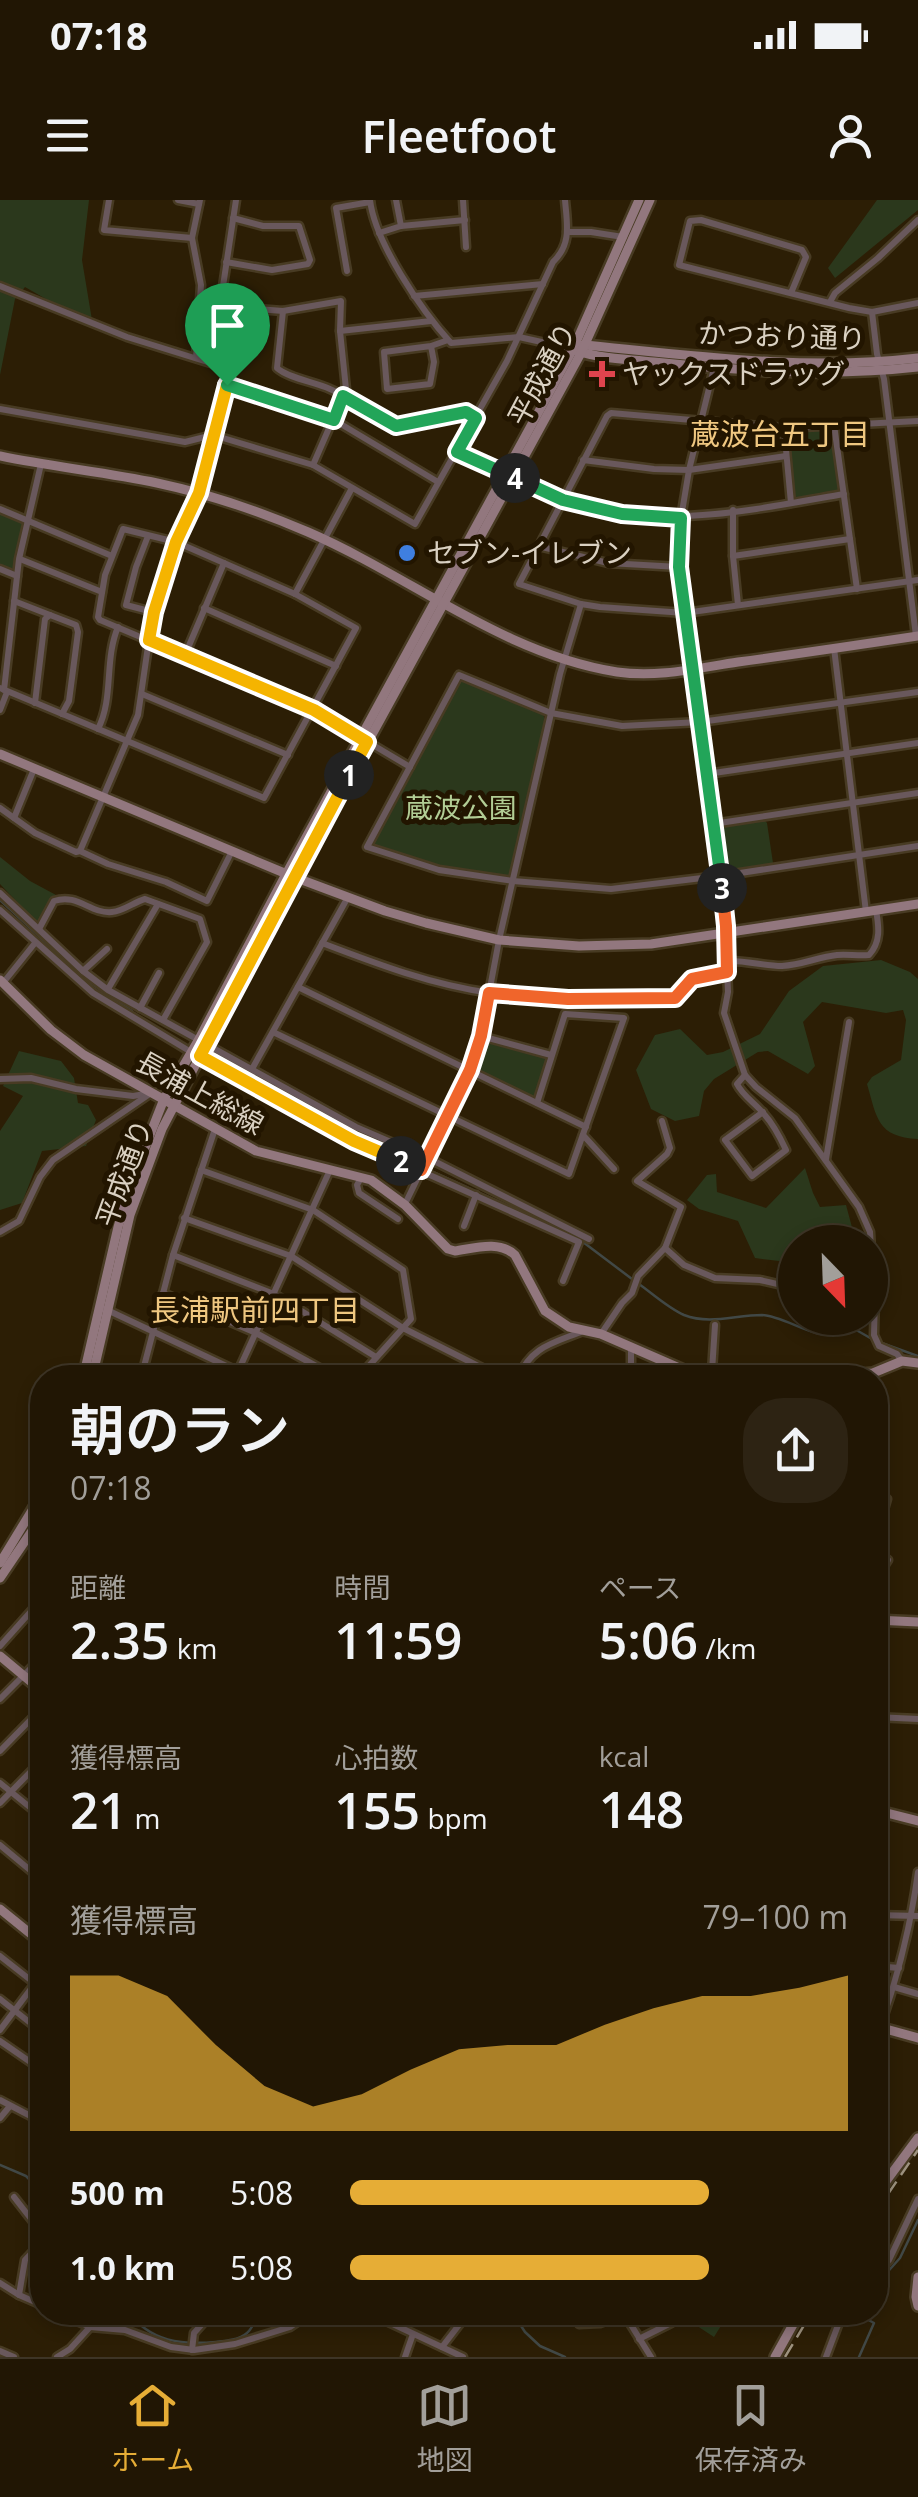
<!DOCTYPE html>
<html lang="ja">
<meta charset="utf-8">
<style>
:root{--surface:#211604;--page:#2d2313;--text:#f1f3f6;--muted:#a29f9a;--line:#3e3526;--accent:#e6ad36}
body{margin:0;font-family:"Open Sans","Noto Sans JP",sans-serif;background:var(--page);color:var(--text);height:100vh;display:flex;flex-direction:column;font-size:38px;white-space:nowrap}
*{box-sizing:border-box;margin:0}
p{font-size:32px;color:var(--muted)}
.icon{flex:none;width:55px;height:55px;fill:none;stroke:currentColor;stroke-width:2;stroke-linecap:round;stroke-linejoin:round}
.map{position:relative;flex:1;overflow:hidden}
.sheet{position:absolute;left:30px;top:1165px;width:858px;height:960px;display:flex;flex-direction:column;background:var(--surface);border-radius:40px;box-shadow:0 5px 15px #0003,0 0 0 2px var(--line)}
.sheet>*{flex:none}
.needle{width:65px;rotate:157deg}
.controls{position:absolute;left:778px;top:1025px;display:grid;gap:20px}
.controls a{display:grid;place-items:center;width:110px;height:110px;border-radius:50%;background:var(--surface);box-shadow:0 5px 15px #0003,0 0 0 2px var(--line);font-size:50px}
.pin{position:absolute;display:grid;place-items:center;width:85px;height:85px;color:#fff;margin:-102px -42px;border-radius:50% 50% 50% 0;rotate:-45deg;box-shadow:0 0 10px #0007}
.pin .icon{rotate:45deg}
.km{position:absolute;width:50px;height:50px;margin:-25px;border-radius:50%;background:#222;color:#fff;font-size:28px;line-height:50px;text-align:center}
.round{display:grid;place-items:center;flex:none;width:105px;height:105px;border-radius:40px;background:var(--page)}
.summary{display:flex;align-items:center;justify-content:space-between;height:170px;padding:0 40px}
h1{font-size:55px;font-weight:600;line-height:75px}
.figures{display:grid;grid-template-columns:repeat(3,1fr);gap:15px;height:170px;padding:10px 40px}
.figures div{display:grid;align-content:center}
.figures b{font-size:50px;font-weight:600}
.figures small{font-size:28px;font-weight:400}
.figures p{font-size:28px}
.chart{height:280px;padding:20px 40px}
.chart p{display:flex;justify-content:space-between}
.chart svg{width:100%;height:180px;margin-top:10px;fill:var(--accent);opacity:.7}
ul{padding:0 40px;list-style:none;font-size:32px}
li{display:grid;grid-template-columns:160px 120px 1fr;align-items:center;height:75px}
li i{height:25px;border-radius:12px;background:var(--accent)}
.status{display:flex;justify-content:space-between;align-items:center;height:70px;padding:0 50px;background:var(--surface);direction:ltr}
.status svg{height:28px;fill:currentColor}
header{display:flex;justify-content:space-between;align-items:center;height:130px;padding:0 40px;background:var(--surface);font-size:45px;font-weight:600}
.tab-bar{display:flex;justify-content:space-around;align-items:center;height:140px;border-top:2px solid var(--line);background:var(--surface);font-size:28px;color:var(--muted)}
.tab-bar a{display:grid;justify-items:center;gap:5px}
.tab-bar .on{color:var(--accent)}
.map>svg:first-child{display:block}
.green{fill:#2b381c}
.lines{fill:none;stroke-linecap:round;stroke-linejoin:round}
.stream{stroke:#414846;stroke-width:2.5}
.street-casing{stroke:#483b23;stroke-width:11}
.secondary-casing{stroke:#483b23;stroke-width:14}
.street{stroke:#69585c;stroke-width:6}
.secondary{stroke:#92777e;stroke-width:9}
.rail{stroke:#9d927f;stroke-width:2.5;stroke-dasharray:15 8;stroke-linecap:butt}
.split-1-casing{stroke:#fff;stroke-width:20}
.split-2-casing{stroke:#fff;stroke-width:20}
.split-3-casing{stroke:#fff;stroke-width:20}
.split-4-casing{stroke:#fff;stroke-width:20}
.split-5-casing{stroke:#fff;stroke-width:20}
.split-1{stroke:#f5b400;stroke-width:12}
.split-2{stroke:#f5b400;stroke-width:12}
.split-3{stroke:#f0652b;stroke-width:12}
.split-4{stroke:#22a559;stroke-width:12}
.split-5{stroke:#22a559;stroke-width:12}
.health-dot{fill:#e0444e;stroke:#221500;stroke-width:4}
.shop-dot{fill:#3f7fe0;stroke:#221500;stroke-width:4}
.labels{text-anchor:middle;stroke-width:10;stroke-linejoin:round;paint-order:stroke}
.street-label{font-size:28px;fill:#dad1c2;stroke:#221500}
.poi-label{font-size:28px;fill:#dad1c2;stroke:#221500;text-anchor:start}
.park-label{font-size:28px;fill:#b2cd95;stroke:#221500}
.neighbourhood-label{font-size:30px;fill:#efc780;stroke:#221500}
</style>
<div class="status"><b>07:18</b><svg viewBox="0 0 49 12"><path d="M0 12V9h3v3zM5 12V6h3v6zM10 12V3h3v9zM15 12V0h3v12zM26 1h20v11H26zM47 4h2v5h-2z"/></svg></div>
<header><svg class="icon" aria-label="menu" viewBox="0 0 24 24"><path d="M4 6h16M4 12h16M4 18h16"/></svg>Fleetfoot<svg class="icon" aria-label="person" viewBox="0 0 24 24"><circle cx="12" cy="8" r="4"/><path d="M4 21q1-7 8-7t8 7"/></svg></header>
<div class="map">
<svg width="918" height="2157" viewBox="0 0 918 2157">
<rect width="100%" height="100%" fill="#2c1e05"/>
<g class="green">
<polygon points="0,0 89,0 82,60 93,126 25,87 15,99 0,175"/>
<polygon points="877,0 918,0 918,10 835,78 828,68"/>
<polygon points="834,225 844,294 791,303 784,228"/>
<polygon points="0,309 29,321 17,376 0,369"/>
<polygon points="459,475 543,513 545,521 513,681 439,670 367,647"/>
<polygon points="763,619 767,623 773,663 771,666 729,673 724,669 718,629 719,626"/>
<polygon points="0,657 30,681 56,695 51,699 40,722 37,723 0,684"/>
<path d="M881,760L910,772L918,779V939C877,937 877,918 867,884L872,877L901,860L906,820L903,810L886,813L822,802L803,822L815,866L808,874L768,851L758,852L714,879L704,891L699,916L675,921L651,909L636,870L655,835L680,829L707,855L723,852L760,834L789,791L823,766Z"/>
<polygon points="481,836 551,855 537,903 470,870"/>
<polygon points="19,851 61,861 74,878 78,903 88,905 96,920 86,946 42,951 22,1003 0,1010 0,931 23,896 3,886"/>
<polygon points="805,968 813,993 820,1007 846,1005 856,1042 795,1042 795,1058 779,1061 755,1058 738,1021 699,1009 687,1000 707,975 716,974 717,992 766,1008"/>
<polygon points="693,2113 728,2112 729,2113 714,2137 688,2120"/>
</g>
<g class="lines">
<g class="stream">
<polyline points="0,700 89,782 132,811"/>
<polyline points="347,933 572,1035"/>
<polyline points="579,1039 632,1079"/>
<path d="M639,1084C653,1094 668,1108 684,1115C710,1125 735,1115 762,1115C785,1116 815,1140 837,1134C842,1132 846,1129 851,1127L872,1139"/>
<polyline points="879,1142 918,1156"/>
<polyline points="0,1965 26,1976 42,1992"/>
<polyline points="875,2086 900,2058 918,2020"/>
<path d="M129,2112C150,2142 182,2145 216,2142C226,2141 239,2140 247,2133C252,2129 256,2119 260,2112"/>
<polyline points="512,2112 525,2132 540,2146 565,2157"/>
<polyline points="854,2112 874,2123 859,2157"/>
</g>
<defs>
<g id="street">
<polyline points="109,0 104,30 192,38"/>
<polyline points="178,0 199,4"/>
<polyline points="236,0 220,106 283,111 341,101 340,131 346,189 313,265"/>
<path d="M370,0C375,43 422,111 451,143L519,137L573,149"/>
<polyline points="463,0 466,47"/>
<polyline points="401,26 465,20"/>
<polyline points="567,32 591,32 623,37"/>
<polyline points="379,33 401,26 396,0"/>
<polyline points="226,62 272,70 308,64 310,60 299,26 263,26 233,18"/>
<polyline points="347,71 336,8 370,2"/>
<polyline points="0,86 127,137 230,169 199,293 176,342 153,412 138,515 80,651"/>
<polyline points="791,93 806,57 802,50 701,20 690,21 679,65 849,108 872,112 918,103"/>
<polyline points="414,96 543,84"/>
<polyline points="830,102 835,93 878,58 918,20"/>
<path d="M283,111L277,168C288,178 315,182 330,189C353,199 375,214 396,226L466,212L475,218"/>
<polyline points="872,112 877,154 884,179 916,436"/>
<polyline points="340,131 431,121"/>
<polyline points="431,146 434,162 430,184 387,189 384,152 431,146 448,140"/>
<polyline points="196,158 201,85 192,38 200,0"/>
<polyline points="715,164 689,270 681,318 679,367 725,721 728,792 724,813 745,875 756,887 795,918 859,1007 870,1032 871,1050 876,1060 874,1135 879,1146 897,1154 902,1161"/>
<polyline points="227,185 334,220 438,282"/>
<path d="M0,209L185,242L213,235L313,265L415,324L507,161L553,62C572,44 567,24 565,0"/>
<polyline points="918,221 784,228 611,213 607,216 519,384 581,404 600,407 685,413 918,380"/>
<polyline points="834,225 857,389"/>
<polyline points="784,228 791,303"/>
<path d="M457,252C492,267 526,287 562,300C653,332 752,310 844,294"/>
<polyline points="583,260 654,269 689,270 786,256"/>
<polyline points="0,309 112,356"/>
<polyline points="733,310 733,356 738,405"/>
<polyline points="148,336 136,367 126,405 153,412"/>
<polyline points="538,346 608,363 679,367"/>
<polyline points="733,356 850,339"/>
<polyline points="20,359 102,392"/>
<polyline points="0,369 17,376"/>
<polyline points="295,394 352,288"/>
<polyline points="14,401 50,415"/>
<polyline points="204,408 336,466"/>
<polyline points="834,448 866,712"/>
<polyline points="185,455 224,363"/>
<polyline points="0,488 264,598 356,428 295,394 176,342 123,329 105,375 98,417 100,420 314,510 410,567"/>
<polyline points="4,490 19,359 41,264"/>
<polyline points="918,492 700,522 622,526 551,513 459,475 367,647 439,670 513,681 611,689 727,675 918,646"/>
<polyline points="142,494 288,555"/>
<polyline points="35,503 45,419 50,415 76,425 78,432 69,501 62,514"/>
<polyline points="0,510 7,492"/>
<path d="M98,529C114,498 104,460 118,427"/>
<polyline points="707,574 918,543"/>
<polyline points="0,608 35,633 76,652 80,651 108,664 166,682 207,701 232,651"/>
<polyline points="14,618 34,569"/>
<polyline points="713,624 918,593"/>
<polyline points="0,693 83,771 108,790 356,927 428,958 589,1039"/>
<polyline points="0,710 93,793 191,852 354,941 579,1042 563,1081"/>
<path d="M39,729L54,701C78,693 90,714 112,712C124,711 134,702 145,699L200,719L207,742L163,820"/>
<path d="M322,743C377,764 432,785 491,793C552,801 614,800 675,798L692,779L727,772"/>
<path d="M727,761C746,760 763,766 782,766C802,765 818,757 837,755C847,754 858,756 869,755C881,742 879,727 876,710"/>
<polyline points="83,771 107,749"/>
<polyline points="3,783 35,743"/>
<polyline points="298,787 586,927"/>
<polyline points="108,789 158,704"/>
<polyline points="140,808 159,773"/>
<polyline points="273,832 569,974 624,818 565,814 537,903"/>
<polyline points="481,836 551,855"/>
<polyline points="252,869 348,697"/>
<path d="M745,875L737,884C743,896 755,903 764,914C774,925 780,937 786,950L752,976L725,940L763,912"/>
<polyline points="0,879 31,878 76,889 133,896 145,894"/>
<polyline points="583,935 614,969"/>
<polyline points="826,959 849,822"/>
<polyline points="201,970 313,1010 403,1070 411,1119 358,1178"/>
<polyline points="361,978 357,985 359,993 398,1019"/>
<polyline points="405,1004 470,870 481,836 499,740 560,474 581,404"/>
<polyline points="184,1018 291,1056 403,1128 502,1178"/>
<polyline points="464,1026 476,995"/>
<polyline points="0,1032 19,1021 40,977 53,960 151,893"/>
<polyline points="665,1048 684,1065 715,1078 760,1080 795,1088"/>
<polyline points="173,1055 274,1094 376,1157"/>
<polyline points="163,1093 256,1133 338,1178"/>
<polyline points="105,1109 252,1178"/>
<polyline points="601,1134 622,1103 632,1093 638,1076 665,1048 681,1007 637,981 667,954 670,948 662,921"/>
<polyline points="631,1147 631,1164"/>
<polyline points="143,1170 160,1178"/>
<polyline points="712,1171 715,1125"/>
<polyline points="141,1178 173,1055 215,929"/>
<polyline points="235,1178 330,970"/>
<path d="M518,1178C531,1146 554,1143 583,1131"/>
<polyline points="875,1341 887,1299"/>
<polyline points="875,1352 888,1360 877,1377"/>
<polyline points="875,1376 877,1377 877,1420"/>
<polyline points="0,1446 42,1399"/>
<polyline points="875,1495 879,1610 875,1634"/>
<polyline points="0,1499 42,1457"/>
<polyline points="875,1517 918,1519"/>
<polyline points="0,1551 42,1508"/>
<polyline points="0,1583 42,1617"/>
<polyline points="0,1603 42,1560"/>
<polyline points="0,1645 42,1680"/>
<polyline points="875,1715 918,1716"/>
<polyline points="0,1756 42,1789"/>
<polyline points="875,1766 899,1768"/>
<polyline points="894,1787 918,1794"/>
<polyline points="0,1799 42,1832"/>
<path d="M880,1827C898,1776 911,1725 918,1672"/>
<polyline points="0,1830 42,1774"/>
<polyline points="0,1841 42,1870"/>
<polyline points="0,1900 42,1922"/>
<polyline points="0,1918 10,1906"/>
<polyline points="14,1997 42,2033"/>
<polyline points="875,2075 889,2060 918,1999"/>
<polyline points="0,2083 19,2095 42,2105"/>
<polyline points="19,2095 25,2060 42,2042"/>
<polyline points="58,2112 90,2127 125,2130 171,2147 194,2150 235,2144 290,2127 312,2112"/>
<polyline points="367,2112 463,2157"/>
<polyline points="623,2112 651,2157"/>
<polyline points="579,2124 600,2123 624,2114"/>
<polyline points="639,2139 671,2123 684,2112"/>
<polyline points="442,2147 469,2112"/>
<polyline points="192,2150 194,2133 213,2112"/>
<polyline points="0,2151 14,2157"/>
<polyline points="57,2157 70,2149 90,2127"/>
<polyline points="405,2157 413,2134"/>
<polyline points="826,2157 843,2112"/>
</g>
<g id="secondary">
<path d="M580,146L585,145C696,156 807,171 918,158"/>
<path d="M577,151C601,159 630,159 654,162C741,171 831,177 918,167"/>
<path d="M0,256C52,267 105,272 157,283C209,294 259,311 308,332C412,377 503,454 617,472C658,478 698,468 738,462C798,454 858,445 918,436"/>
<polyline points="0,554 294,677 385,711 426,723 499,740 579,746 651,744 918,704"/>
<path d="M0,780L51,830L84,855L256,951L371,980L405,1005L448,1049L455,1051C475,1048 499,1040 515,1055L545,1111L569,1127L601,1134L686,1171H725L751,1178"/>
<polyline points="83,1178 118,1027 133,978 164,899 199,839 286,674 573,149 639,0"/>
<polyline points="92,1178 130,1015 162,929 294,677 581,153 650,0"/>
<polyline points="814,1178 873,1173 902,1161 918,1163"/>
<polyline points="0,1363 42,1294"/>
<polyline points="0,1378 42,1316"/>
<polyline points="875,1420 918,1422"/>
<polyline points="0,1456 42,1491"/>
<polyline points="875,1610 918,1621"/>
<polyline points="0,1709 42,1743"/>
<polyline points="875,1826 918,1838"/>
<polyline points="875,1996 918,1938"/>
<polyline points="918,2077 916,2097 918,2106"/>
<polyline points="775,2157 800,2112"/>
</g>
</defs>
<use href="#street" class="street-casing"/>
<use href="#secondary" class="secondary-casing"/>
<use href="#street" class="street"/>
<use href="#secondary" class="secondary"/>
<g class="rail">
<polyline points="875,2013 918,1950"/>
<polyline points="785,2157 812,2112"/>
</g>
</g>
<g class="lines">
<defs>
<polyline id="split-1" points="227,185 199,293 176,342 154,412 149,440 314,510 367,542 349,575"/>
<polyline id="split-2" points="349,575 200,856 354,941 401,961"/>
<polyline id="split-3" points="401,961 421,970 470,870 481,836 489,793 568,799 675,798 692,779 727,772 726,726 722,688"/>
<polyline id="split-4" points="515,278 563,300 622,314 681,318 679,367 722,688"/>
<polyline id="split-5" points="227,185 334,220 343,196 396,226 466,212 476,218 457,252 515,278"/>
</defs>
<use href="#split-1" class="split-1-casing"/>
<use href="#split-2" class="split-2-casing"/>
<use href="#split-3" class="split-3-casing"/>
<use href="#split-4" class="split-4-casing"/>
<use href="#split-5" class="split-5-casing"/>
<use href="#split-1" class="split-1"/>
<use href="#split-2" class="split-2"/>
<use href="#split-3" class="split-3"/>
<use href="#split-4" class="split-4"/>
<use href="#split-5" class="split-5"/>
</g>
<path class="health-dot" d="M597 159h10v10h10v10h-10v10h-10v-10h-10v-10h10z"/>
<circle class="shop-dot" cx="407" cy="353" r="10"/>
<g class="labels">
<g class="street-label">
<text transform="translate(782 136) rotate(2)" y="10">かつおり通り</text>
<text transform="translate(542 174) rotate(-62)" y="10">平成通り</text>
<text transform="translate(200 893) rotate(29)" y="10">長浦上総線</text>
<text transform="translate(124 973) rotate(-70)" y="10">平成通り</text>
</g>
<g class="poi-label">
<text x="622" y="184">ヤックスドラッグ</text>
<text x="427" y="363">セブン-イレブン</text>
</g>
<g class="park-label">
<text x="461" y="618">蔵波公園</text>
</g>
<g class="neighbourhood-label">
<text x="780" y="245">蔵波台五丁目</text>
<text x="255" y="1121">長浦駅前四丁目</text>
</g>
</g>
</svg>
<div class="controls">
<a><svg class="needle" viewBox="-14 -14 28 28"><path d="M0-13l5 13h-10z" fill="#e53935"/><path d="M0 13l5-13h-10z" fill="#a29f9a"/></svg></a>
</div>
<div class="pin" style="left:227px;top:185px;background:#1e9e55"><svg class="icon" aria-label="arrive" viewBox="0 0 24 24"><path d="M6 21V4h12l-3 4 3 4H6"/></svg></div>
<b class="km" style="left:349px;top:575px">1</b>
<b class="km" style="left:401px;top:961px">2</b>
<b class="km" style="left:722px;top:688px">3</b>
<b class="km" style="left:515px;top:278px">4</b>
<section class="sheet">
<div class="summary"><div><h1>朝のラン</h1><p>07:18</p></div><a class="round"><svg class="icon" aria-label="share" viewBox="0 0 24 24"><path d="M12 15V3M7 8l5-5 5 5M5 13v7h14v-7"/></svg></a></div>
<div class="figures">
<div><p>距離</p><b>2.35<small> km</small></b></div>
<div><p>時間</p><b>11:59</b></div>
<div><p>ペース</p><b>5:06<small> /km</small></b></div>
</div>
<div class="figures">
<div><p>獲得標高</p><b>21<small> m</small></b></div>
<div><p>心拍数</p><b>155<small> bpm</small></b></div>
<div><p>kcal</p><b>148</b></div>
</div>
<div class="chart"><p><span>獲得標高</span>79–100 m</p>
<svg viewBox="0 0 160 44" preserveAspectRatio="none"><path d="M0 44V6L10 6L20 11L30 23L40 33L50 38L60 35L70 29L80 24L90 23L100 23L110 18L120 14L130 11L140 11L150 9L160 6V44z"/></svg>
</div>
<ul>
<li><b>500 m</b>5:08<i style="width:72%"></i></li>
<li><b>1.0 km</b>5:08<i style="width:72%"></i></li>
</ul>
</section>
</div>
<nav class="tab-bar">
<a class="on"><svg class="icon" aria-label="home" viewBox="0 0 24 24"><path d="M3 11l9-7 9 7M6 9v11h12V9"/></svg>ホーム</a>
<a><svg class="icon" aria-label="map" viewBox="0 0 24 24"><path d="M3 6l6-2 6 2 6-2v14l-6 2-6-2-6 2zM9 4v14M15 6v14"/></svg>地図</a>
<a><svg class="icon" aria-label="saved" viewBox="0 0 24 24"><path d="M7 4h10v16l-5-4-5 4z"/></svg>保存済み</a>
</nav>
